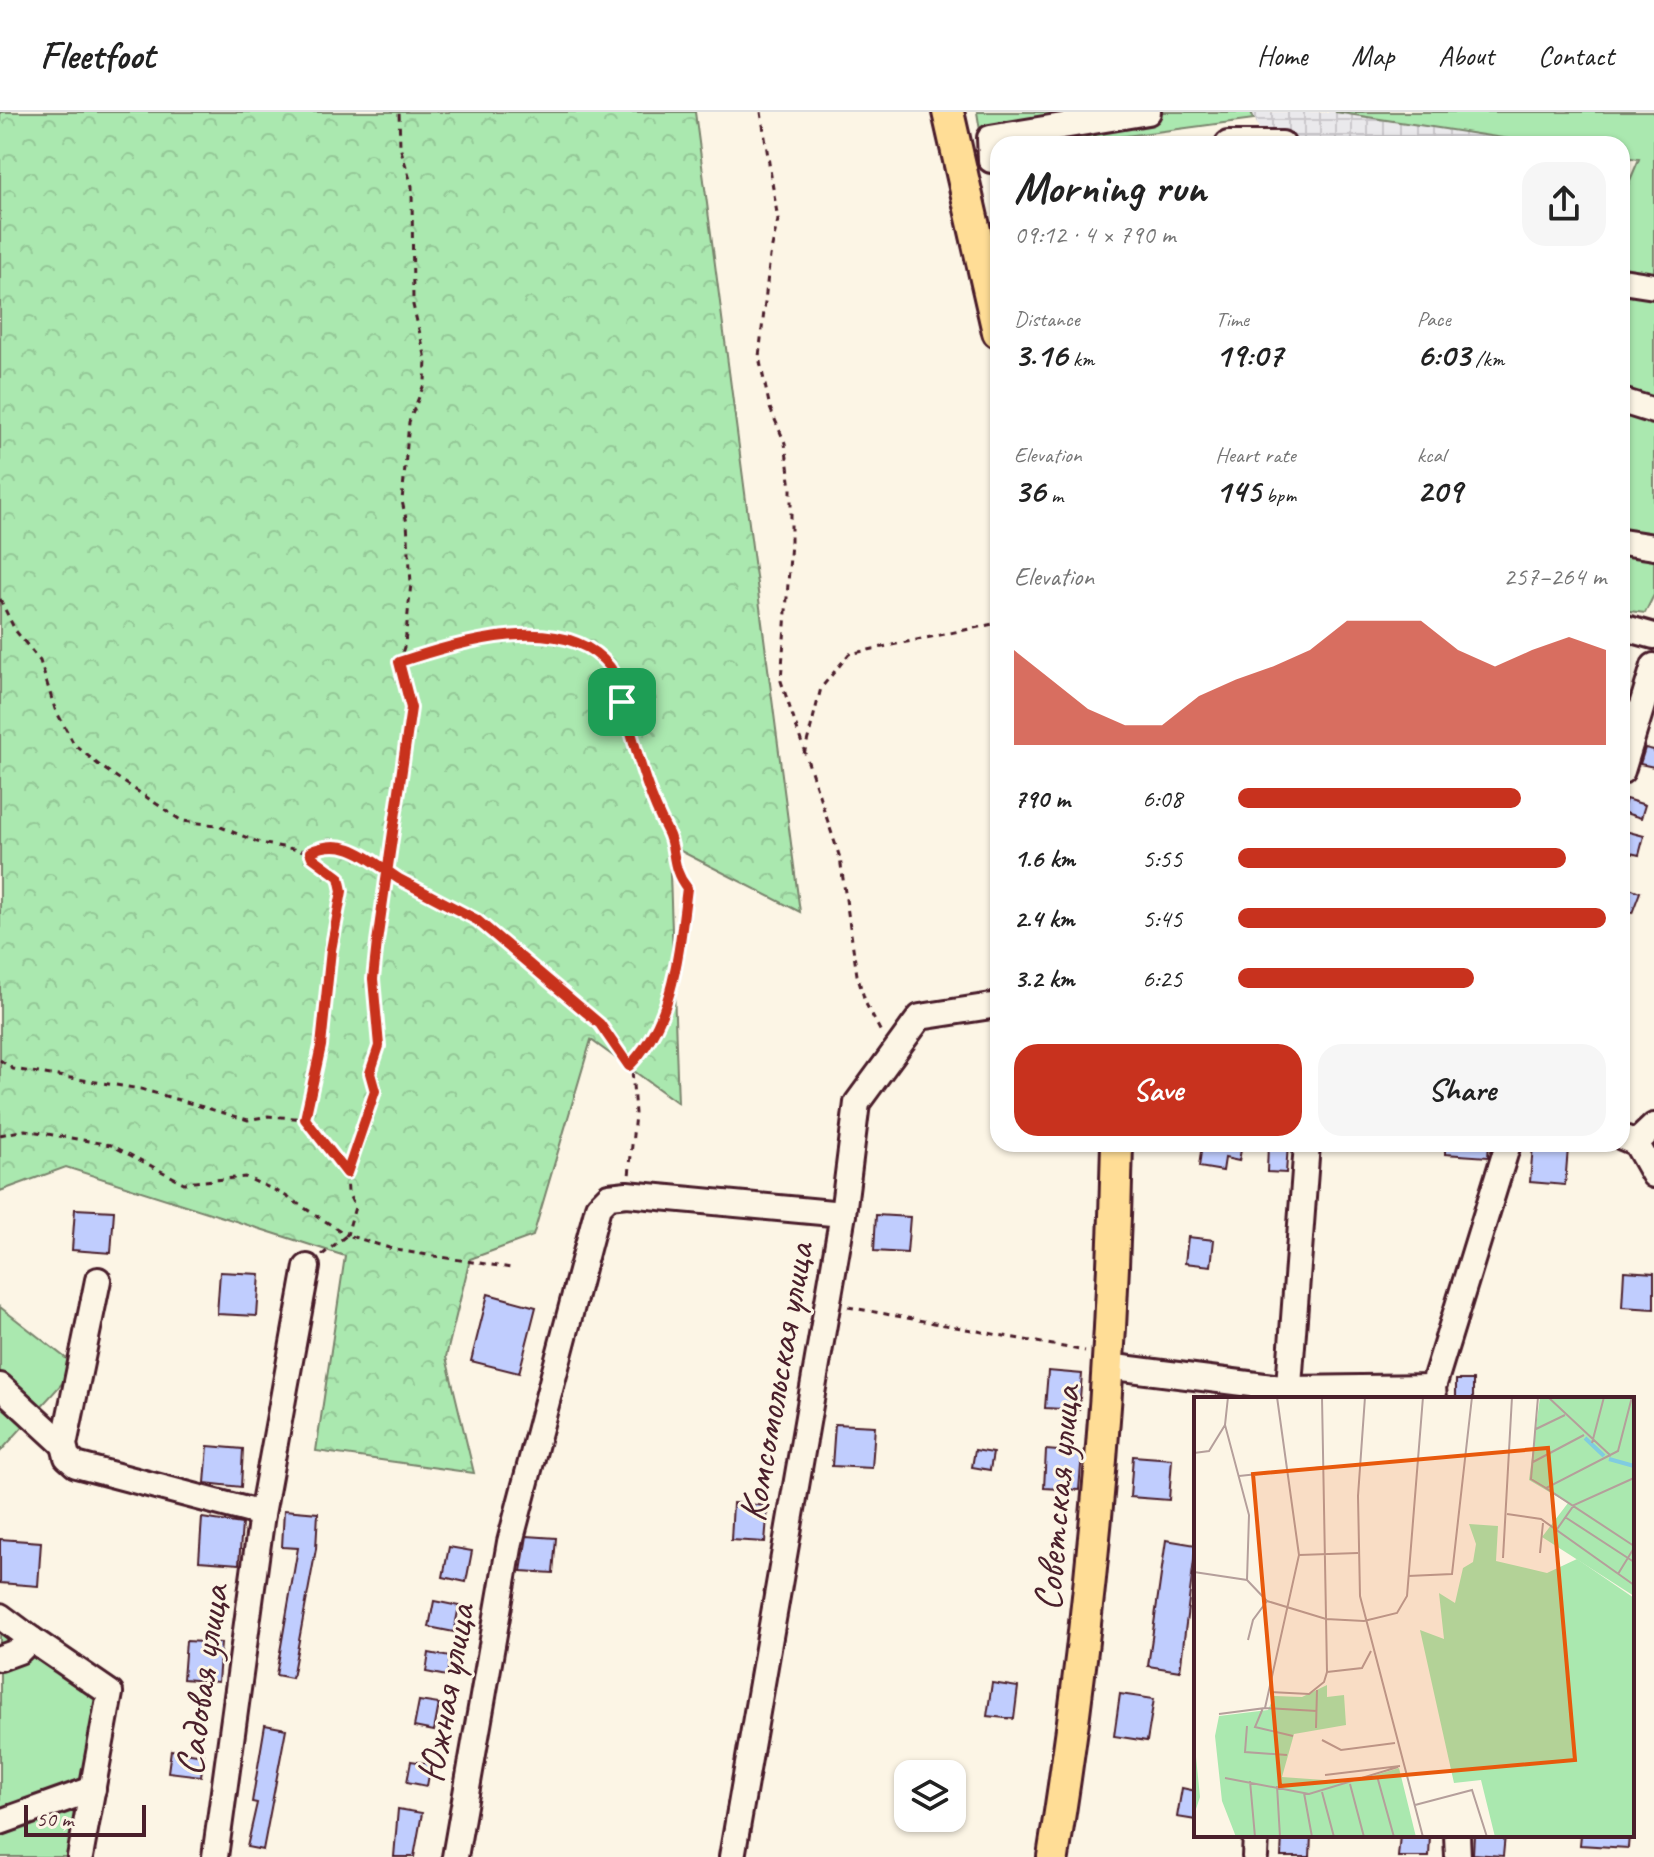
<!DOCTYPE html>
<meta charset="utf-8">
<style>
:root{--surface:#fff;--page:#f6f6f6;--text:#222;--muted:#767676;--line:#e0e0e0;--accent:#c8321e}
body{margin:0;font-family:Caveat,sans-serif;background:var(--page);color:var(--text);height:100vh;display:flex;flex-direction:column;font-size:30px;white-space:nowrap}
*{box-sizing:border-box;margin:0}
p{font-size:26px;color:var(--muted)}
.icon{flex:none;width:44px;height:44px;fill:none;stroke:currentColor;stroke-width:2;stroke-linecap:round;stroke-linejoin:round}
.map{position:relative;flex:1;overflow:hidden}
.drawer{position:absolute;left:990px;top:24px;width:640px;height:1016px;display:flex;flex-direction:column;background:var(--surface);border-radius:24px;box-shadow:0 2px 6px #0004}
.drawer>*{flex:none}
.buttons{position:absolute;left:894px;top:1648px;display:grid;gap:16px}
.buttons a{display:grid;place-items:center;width:72px;height:72px;border-radius:16px;background:var(--surface);box-shadow:0 2px 6px #0004;font-size:40px}
.scale{position:absolute;left:24px;bottom:20px;width:122px;box-sizing:border-box;padding-left:8px;border:4px solid #4a1f2b;border-top:0;font-size:22px;line-height:28px;white-space:nowrap;color:#4a1f2b;-webkit-text-stroke:6px #fcf5e5;paint-order:stroke}
.pin{position:absolute;display:grid;place-items:center;width:68px;height:68px;color:#fff;margin:-34px;border-radius:16px;box-shadow:0 4px 12px #0006}
.round{display:grid;place-items:center;flex:none;width:84px;height:84px;border-radius:24px;background:var(--page)}
.summary{display:flex;align-items:center;justify-content:space-between;height:136px;padding:0 24px}
h1{font-size:44px;font-weight:700;line-height:60px}
.metrics{display:grid;grid-template-columns:repeat(3,1fr);gap:12px;height:136px;padding:8px 24px}
.metrics div{display:grid;align-content:center}
.metrics b{font-size:34px;font-weight:700}
.metrics small{font-size:22px;font-weight:400}
.metrics p{font-size:22px}
.chart{height:224px;padding:16px 24px}
.chart p{display:flex;justify-content:space-between}
.chart svg{width:100%;height:144px;margin-top:8px;fill:var(--accent);opacity:.7}
.action{display:flex;gap:16px;margin-top:auto;padding:16px 24px}
.action a{flex:1;height:92px;border-radius:24px;background:var(--accent);color:#fff;font-size:32px;font-weight:700;line-height:92px;text-align:center}
.action a+a{background:var(--page);color:var(--text)}
ul{padding:0 24px;list-style:none;font-size:26px}
li{display:grid;grid-template-columns:128px 96px 1fr;align-items:center;height:60px}
li i{height:20px;border-radius:10px;background:var(--accent)}
header{display:flex;align-items:center;gap:48px;box-sizing:border-box;height:112px;padding:0 40px;background:var(--surface);border-bottom:2px solid var(--line)}
header strong{font-size:38px}
nav{display:flex;gap:44px;margin-inline-start:auto;font-size:28px}
.map>svg:first-child{display:block}
.industrial{fill:url(#industrial-grid)}
.green{fill:#aae8af;stroke:#7a846d;stroke-width:2}
.forest{fill:url(#forest-crowns);stroke:#7a846d;stroke-width:2}
.building{fill:#c0cdfe;stroke:#4a1f2b;stroke-width:2}
.lines{fill:none;stroke-linecap:round;stroke-linejoin:round}
.minor-casing{stroke:#4a1f2b;stroke-width:30}
.major-casing{stroke:#4a1f2b;stroke-width:36}
.path{stroke:#4a1f2b;stroke-width:3;stroke-dasharray:6 6;stroke-linecap:butt}
.minor{stroke:#fcf5e5;stroke-width:24}
.major{stroke:#ffdd96;stroke-width:30}
.route-casing{stroke:#fff;stroke-width:16}
.route{stroke:#c8321e;stroke-width:10}
.labels{text-anchor:middle;stroke-width:6;stroke-linejoin:round;paint-order:stroke}
.street-label{font-size:40px;fill:#4a1f2b;stroke:#fcf5e5}
.inset-river{fill:none;stroke:#80cce0;stroke-width:4}
.inset-road{fill:none;stroke:#b59f9b;stroke-width:2}
.view{fill:#e8590c;fill-opacity:0.15;stroke:#e8590c;stroke-width:4}
.inset-edge{fill:none;stroke:#4a1f2b;stroke-width:4}
</style>
<header>
<strong>Fleetfoot</strong>
<nav><a>Home</a><a>Map</a><a>About</a><a>Contact</a></nav>
</header>
<div class="map">
<svg width="1654" height="1745" viewBox="0 0 1654 1745">
<defs>
<pattern id="industrial-grid" width="8" height="8" patternUnits="userSpaceOnUse" patternTransform="scale(2)"><rect width="8" height="8" fill="#eae9ec"/><path d="M0 4h8M4 0v8" fill="none" stroke="#cac7cb"/></pattern>
<pattern id="forest-crowns" width="20" height="18" patternUnits="userSpaceOnUse" patternTransform="scale(2)"><rect width="20" height="18" fill="#aae8af"/><path d="M2 6a3 3 0 1 1 6 0M12 15a3 3 0 1 1 6 0" fill="none" stroke="#94c797"/></pattern>
</defs>
<rect width="100%" height="100%" fill="#fcf5e5"/>
<filter id="ink" filterUnits="userSpaceOnUse"><feTurbulence type="fractalNoise" baseFrequency=".0125" numOctaves="2"/><feDisplacementMap in="SourceGraphic" scale="16" xChannelSelector="R" yChannelSelector="G"/><feConvolveMatrix kernelMatrix="1 2 1 2 8 2 1 2 1" color-interpolation-filters="sRGB"/></filter>
<g filter="url(#ink)">
<polygon class="industrial" points="1252,0 1335,0 1541,32 1265,32"/>
<g class="green">
<polygon points="977,0 1251,0 1254,7 1066,32 998,32 984,43"/>
<polygon points="1335,0 1654,0 1654,483 1645,501 1622,498 1622,87 1639,47 1622,45 1622,32 1541,32"/>
<polygon points="0,1195 77,1255 0,1340"/>
<polygon points="0,1494 119,1579 83,1745 0,1745"/>
</g>
<polygon class="forest" points="0,0 695,0 800,800 669,733 678,991 591,928 533,1124 470,1147 446,1245 474,1361 316,1339 345,1144 66,1055 0,1079"/>
<g class="building">
<polygon points="1645,636 1654,638 1654,655 1640,652"/>
<polygon points="1626,687 1645,693 1641,706 1622,700"/>
<polygon points="1625,719 1644,724 1639,743 1622,739"/>
<polygon points="1622,773 1640,780 1632,801 1622,797"/>
<polygon points="1202,1032 1242,1032 1239,1049 1225,1046 1223,1059 1199,1055"/>
<polygon points="1268,1032 1288,1032 1286,1061 1267,1060"/>
<polygon points="1445,1032 1489,1032 1488,1045 1445,1042"/>
<polygon points="1533,1033 1568,1036 1565,1073 1530,1070"/>
<polygon points="75,1097 114,1099 111,1141 72,1138"/>
<polygon points="876,1103 910,1105 907,1141 874,1139"/>
<polygon points="1188,1125 1214,1128 1211,1154 1185,1151"/>
<polygon points="1624,1159 1654,1161 1654,1197 1622,1195"/>
<polygon points="220,1160 260,1162 257,1204 217,1202"/>
<polygon points="488,1182 536,1195 519,1261 471,1249"/>
<polygon points="1048,1259 1082,1262 1079,1298 1045,1296"/>
<rect x="1456" y="1268" width="17" height="19"/>
<polygon points="835,1312 875,1314 872,1356 832,1354"/>
<polygon points="208,1334 243,1337 241,1375 205,1371"/>
<polygon points="975,1338 993,1341 990,1358 972,1355"/>
<polygon points="1046,1338 1082,1341 1079,1378 1044,1376"/>
<polygon points="1133,1344 1172,1347 1169,1388 1130,1385"/>
<polygon points="733,1391 768,1394 765,1430 731,1428"/>
<polygon points="284,1398 318,1401 316,1437 292,1566 276,1563 298,1436 282,1435"/>
<polygon points="202,1406 242,1412 239,1452 199,1449"/>
<polygon points="527,1424 556,1426 553,1461 521,1459"/>
<polygon points="0,1427 41,1430 38,1474 0,1471"/>
<polygon points="1166,1428 1196,1433 1180,1559 1148,1554"/>
<polygon points="449,1435 472,1439 466,1470 443,1465"/>
<polygon points="434,1489 459,1494 454,1520 429,1515"/>
<polygon points="186,1529 221,1531 218,1570 183,1567"/>
<polygon points="429,1541 450,1545 447,1564 426,1560"/>
<polygon points="992,1571 1018,1575 1014,1607 987,1604"/>
<polygon points="1120,1582 1154,1587 1147,1629 1114,1624"/>
<polygon points="419,1589 439,1592 434,1619 414,1615"/>
<polygon points="265,1613 286,1617 263,1738 247,1735 257,1691 252,1690"/>
<polygon points="171,1638 204,1643 201,1664 168,1660"/>
<polygon points="411,1649 431,1652 427,1674 407,1670"/>
<polygon points="1182,1676 1196,1679 1196,1708 1177,1705"/>
<polygon points="398,1697 422,1701 414,1745 394,1745"/>
<polygon points="1282,1723 1311,1723 1310,1745 1281,1745"/>
<polygon points="1400,1723 1430,1723 1429,1745 1398,1745"/>
<polygon points="1474,1723 1505,1723 1503,1744 1473,1742"/>
<polygon points="1581,1723 1629,1723 1628,1736 1580,1733"/>
</g>
<g class="lines">
<defs>
<g id="minor">
<polyline points="1228,32 1282,32"/>
<polyline points="991,48 990,26 1148,0"/>
<polyline points="1622,169 1654,174"/>
<polyline points="1622,289 1654,299"/>
<polyline points="1622,430 1654,435"/>
<polyline points="1622,515 1654,524"/>
<polyline points="1622,659 1654,554"/>
<polyline points="1622,1025 1636,1031 1654,1063"/>
<polyline points="1636,1031 1654,1014"/>
<polyline points="98,1168 64,1333 67,1345 76,1353 262,1402"/>
<polyline points="1107,1254 1289,1277 1433,1275"/>
<polyline points="0,1274 64,1333"/>
<polyline points="1288,1287 1307,1032"/>
<polyline points="1434,1287 1433,1275 1508,1032"/>
<polyline points="0,1504 31,1527 19,1539 0,1546"/>
<polyline points="31,1527 110,1581 80,1745"/>
<polyline points="0,1710 93,1677"/>
<polyline points="1457,1723 1458,1745"/>
<polyline points="215,1745 262,1402 307,1155"/>
<polyline points="455,1745 510,1430 598,1095 609,1084 627,1082 843,1102"/>
<polyline points="732,1745 843,1102 857,991 920,905 998,893"/>
<polyline points="1255,1745 1256,1723"/>
</g>
<g id="major">
<polyline points="948,0 998,220"/>
<path d="M1053,1745C1091,1510 1112,1271 1117,1032"/>
</g>
</defs>
<use href="#minor" class="minor-casing"/>
<use href="#major" class="major-casing"/>
<g class="path">
<polyline points="761,0 778,108 770,144 759,245 770,296 785,331 791,376 791,430 781,569 840,746 857,863 866,892 882,922"/>
<polyline points="0,487 15,518 40,549 55,597 74,632 100,654 182,709 216,713 260,731 310,740"/>
<path d="M399,550L459,530L551,521L590,539L611,556L645,672L668,720L677,764L687,776C679,837 675,907 630,954"/>
<polyline points="804,642 821,576 849,542 998,511"/>
<polyline points="0,948 13,957 141,977 248,1008 268,1004 305,1007 321,934 331,838 342,779 339,765 312,745 310,740 323,733 346,732 399,767 477,808 600,912 632,957 635,1002 629,1064"/>
<polyline points="305,1007 347,1060"/>
<polyline points="0,1023 25,1018 111,1033 184,1071 245,1065 281,1081 347,1123 355,1095 348,1081 347,1061 375,979 370,961 379,934 373,867 377,830 411,596 399,550 405,532 411,471 407,411 402,389 409,310 425,270 426,247 413,193 412,74 400,35 399,0"/>
<polyline points="322,1143 347,1123 396,1138 511,1156"/>
<polyline points="848,1195 1085,1239"/>
</g>
<use href="#minor" class="minor"/>
<use href="#major" class="major"/>
</g>
</g>
<g class="lines" filter="url(#ink)">
<defs>
<path id="route" d="M622,590C619,580 617,563 610,555C565,497 457,531 399,550L411,596L377,830L373,867L379,934L370,961L375,979L347,1061L305,1007L321,934L331,838L342,779L339,765L312,745L310,740C346,722 370,748 399,767L477,808L600,912L629,954C675,908 679,837 687,776C670,755 677,738 667,719C645,677 636,635 622,590"/>
</defs>
<use href="#route" class="route-casing"/>
<use href="#route" class="route"/>
</g>
<g class="labels">
<g class="street-label">
<text transform="translate(775 1270) rotate(-80)" y="14">Комсомольская улица</text>
<text transform="translate(1056 1386) rotate(-85)" y="14">Советская улица</text>
<text transform="translate(201 1568) rotate(-82)" y="14">Садовая улица</text>
<text transform="translate(445 1581) rotate(-80)" y="14">Южная улица</text>
</g>
</g>
<g transform="translate(1194 1285)">
<rect width="440" height="440" fill="#fcf5e5"/>
<path d="M346,0H440V199L348,140L374,106L335,83ZM133,288V300L150,298L152,328L100,337L88,380L158,385L205,371L222,440H42L28,404L21,339L25,319L74,313L80,299L108,300Z" fill="#aae8af"/>
<path d="M275,127L304,129L302,164L353,176L383,162L440,201V440H301L287,383L260,386L226,233L250,242L245,196L261,206L269,171L279,165L282,147Z" fill="#aae8af"/>
<path d="M0,340L6,400L0,418Z" fill="#aae8af"/>
<path class="inset-river" d="M391,41L410,59M415,62L440,69"/>
<path class="inset-road" d="M34,0L31,28L55,118L53,183M171,0L164,99L166,199L229,440M344,0L337,82L352,91M354,0L417,59M438,0L424,54L352,91L440,149M342,32L371,18M398,46L410,0M0,56L15,54L31,28M339,65L390,38M45,79L130,70M313,117L347,122L440,188M371,120L440,165M361,135L380,108L440,81M346,156L349,126M105,158L164,156M309,161L318,0M0,175L53,183L73,204L132,222L170,224L203,216L213,199L229,0M424,177L440,151M214,179L258,177L278,0M54,243L59,223L73,204M133,275L168,271L177,254M76,295L115,297L130,285L133,275L128,0M69,311L61,330L99,339M71,311L123,314M25,317L71,311L105,158L83,0M53,329L51,355L93,358M122,331L123,293M128,343L147,353L201,346M131,378L206,369M183,379L200,440M31,381L115,397L204,370M56,384L61,440M156,387L170,440M83,389L86,440M128,395L140,440M110,396L118,440M221,408L278,393L293,440"/>
<path class="view" d="M354,51L381,363L86,389L59,77Z"/>
<rect width="440" height="440" class="inset-edge"/>
</g>
</svg>
<div class="buttons">
<a><svg class="icon" aria-label="layers" viewBox="0 0 24 24"><path d="M12 4l9 5-9 5-9-5zM3 14l9 5 9-5"/></svg></a>
</div>
<div class="scale">50 m</div>
<div class="pin" style="left:622px;top:590px;background:#1e9e55"><svg class="icon" aria-label="arrive" viewBox="0 0 24 24"><path d="M6 21V4h12l-3 4 3 4H6"/></svg></div>
<section class="drawer">
<div class="summary"><div><h1>Morning run</h1><p>09:12 · 4 × 790 m</p></div><a class="round"><svg class="icon" aria-label="share" viewBox="0 0 24 24"><path d="M12 15V3M7 8l5-5 5 5M5 13v7h14v-7"/></svg></a></div>
<div class="metrics">
<div><p>Distance</p><b>3.16<small> km</small></b></div>
<div><p>Time</p><b>19:07</b></div>
<div><p>Pace</p><b>6:03<small> /km</small></b></div>
</div>
<div class="metrics">
<div><p>Elevation</p><b>36<small> m</small></b></div>
<div><p>Heart rate</p><b>145<small> bpm</small></b></div>
<div><p>kcal</p><b>209</b></div>
</div>
<div class="chart"><p><span>Elevation</span>257–264 m</p>
<svg viewBox="0 0 160 44" preserveAspectRatio="none"><path d="M0 44V15L10 24L20 33L30 38L40 38L50 29L60 24L70 20L80 15L90 6L100 6L110 6L120 15L130 20L140 15L150 11L160 15V44z"/></svg>
</div>
<ul>
<li><b>790 m</b>6:08<i style="width:77%"></i></li>
<li><b>1.6 km</b>5:55<i style="width:89%"></i></li>
<li><b>2.4 km</b>5:45<i style="width:100%"></i></li>
<li><b>3.2 km</b>6:25<i style="width:64%"></i></li>
</ul>
<div class="action"><a>Save</a><a>Share</a></div>
</section>
</div>
